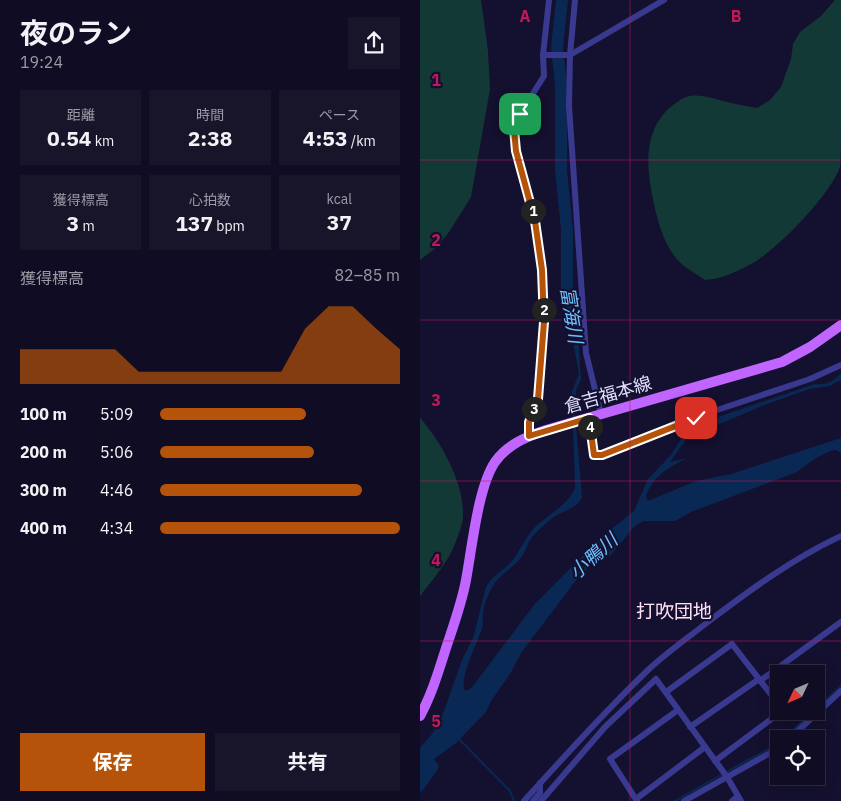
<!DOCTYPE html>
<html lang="ja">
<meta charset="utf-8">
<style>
:root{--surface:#0f0c23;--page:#18152b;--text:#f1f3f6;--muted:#9b9ba6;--line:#2f2c41;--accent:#b45309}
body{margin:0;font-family:"IBM Plex Sans","Noto Sans JP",sans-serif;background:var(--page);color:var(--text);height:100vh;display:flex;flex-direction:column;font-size:19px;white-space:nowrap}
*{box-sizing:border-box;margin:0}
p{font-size:16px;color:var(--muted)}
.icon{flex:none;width:28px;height:28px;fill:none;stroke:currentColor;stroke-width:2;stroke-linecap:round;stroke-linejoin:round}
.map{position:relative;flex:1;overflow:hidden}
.panel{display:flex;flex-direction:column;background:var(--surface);width:420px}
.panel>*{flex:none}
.needle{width:32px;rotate:226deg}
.fabs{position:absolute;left:350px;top:665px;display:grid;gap:10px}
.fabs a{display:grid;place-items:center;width:55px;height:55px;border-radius:0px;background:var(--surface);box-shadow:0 2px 12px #0003,0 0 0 1px var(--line);font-size:25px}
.pin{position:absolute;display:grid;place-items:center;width:42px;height:42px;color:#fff;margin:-21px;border-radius:10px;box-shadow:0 2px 8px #0006}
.km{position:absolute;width:25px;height:25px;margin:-12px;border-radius:50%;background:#222;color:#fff;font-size:14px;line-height:25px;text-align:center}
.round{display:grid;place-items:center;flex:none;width:52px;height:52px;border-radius:0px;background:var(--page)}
.summary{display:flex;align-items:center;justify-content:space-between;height:85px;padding:0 20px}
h1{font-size:28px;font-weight:700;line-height:38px}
.stats{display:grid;grid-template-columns:repeat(3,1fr);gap:8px;height:85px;padding:5px 20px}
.stats div{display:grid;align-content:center;border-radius:0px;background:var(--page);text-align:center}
.stats b{font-size:21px;font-weight:700}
.stats small{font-size:14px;font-weight:400}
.stats p{font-size:14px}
.chart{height:140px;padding:10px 20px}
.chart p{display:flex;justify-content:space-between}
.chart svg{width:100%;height:90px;margin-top:5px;fill:var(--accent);opacity:.7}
.primary-button{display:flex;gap:10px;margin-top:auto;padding:10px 20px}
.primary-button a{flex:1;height:58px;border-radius:0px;background:var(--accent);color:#fff;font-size:20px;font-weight:700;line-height:58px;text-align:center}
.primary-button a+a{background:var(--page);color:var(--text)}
ul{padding:0 20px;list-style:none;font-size:16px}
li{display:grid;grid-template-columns:80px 60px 1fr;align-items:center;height:38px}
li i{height:12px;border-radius:6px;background:var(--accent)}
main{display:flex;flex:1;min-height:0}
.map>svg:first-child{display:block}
.green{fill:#133936}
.water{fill:#0a2854}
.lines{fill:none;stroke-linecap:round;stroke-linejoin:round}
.stream{stroke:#0a2854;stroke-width:2}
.river{stroke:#0a2854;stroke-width:12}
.street{stroke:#393990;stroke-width:6}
.primary{stroke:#c065ff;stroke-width:10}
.route-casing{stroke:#fff;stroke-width:10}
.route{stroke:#b45309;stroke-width:6}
.grid{fill:none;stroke:#c2185b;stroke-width:1;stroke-opacity:0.55}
.labels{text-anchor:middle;stroke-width:4.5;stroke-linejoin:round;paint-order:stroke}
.street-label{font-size:18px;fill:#e0deff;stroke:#14102f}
.water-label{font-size:19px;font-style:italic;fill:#6cc0ff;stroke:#14102f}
.neighbourhood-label{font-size:19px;fill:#ffe0f5;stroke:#14102f}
.grid-label{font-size:16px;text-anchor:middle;font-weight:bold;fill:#c2185b;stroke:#14102f;stroke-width:4.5;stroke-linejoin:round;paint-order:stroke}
</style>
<main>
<section class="panel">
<div class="summary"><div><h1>夜のラン</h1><p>19:24</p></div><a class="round"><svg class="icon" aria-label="share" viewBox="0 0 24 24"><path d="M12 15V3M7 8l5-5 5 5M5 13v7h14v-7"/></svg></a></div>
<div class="stats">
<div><p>距離</p><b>0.54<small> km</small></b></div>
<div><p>時間</p><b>2:38</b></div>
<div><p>ペース</p><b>4:53<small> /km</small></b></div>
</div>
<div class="stats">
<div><p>獲得標高</p><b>3<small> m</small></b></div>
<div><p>心拍数</p><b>137<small> bpm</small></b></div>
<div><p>kcal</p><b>37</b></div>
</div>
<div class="chart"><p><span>獲得標高</span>82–85 m</p>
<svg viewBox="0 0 160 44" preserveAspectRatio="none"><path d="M0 44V27L10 27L20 27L30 27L40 27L50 38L60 38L70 38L80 38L90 38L100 38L110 38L120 17L130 6L140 6L150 17L160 27V44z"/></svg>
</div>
<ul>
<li><b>100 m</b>5:09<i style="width:61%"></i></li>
<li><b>200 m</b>5:06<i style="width:64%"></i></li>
<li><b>300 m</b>4:46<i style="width:84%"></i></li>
<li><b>400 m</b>4:34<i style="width:100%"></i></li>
</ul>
<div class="primary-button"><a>保存</a><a>共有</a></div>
</section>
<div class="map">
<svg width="421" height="801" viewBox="0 0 421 801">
<rect width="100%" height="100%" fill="#14102f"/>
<g class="green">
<polygon points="0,0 61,0 68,51 70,89 51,197 29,232 17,247 0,260"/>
<path d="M415,0H421C421,42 421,84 421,126C421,137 421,158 420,167C411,194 356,251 331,264C316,272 302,279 285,280C275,273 262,266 255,257C243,241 238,222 234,204C227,172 222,136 247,110C253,105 259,100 266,97C279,93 291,98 303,101C314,104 326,106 337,108L350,100L361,87L371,59L373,44L380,32L401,16Z"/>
<path d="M0,418C21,441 44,483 43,515C43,523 39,534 36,541C29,561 13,579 0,596Z"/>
</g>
<path class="water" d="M157,318L161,379L156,390L155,413L162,497C157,510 139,511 129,521C123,526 115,533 110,540C106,547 105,554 99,560C91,569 81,574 74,584C69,592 64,604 63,613C62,618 64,623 62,628C57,645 41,673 44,690H49L53,686L114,605L180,538L214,511L228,479L251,455L268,427L395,384C406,385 414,382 421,373V381H418L410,386L389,389L342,406L267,438L250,462L267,458C248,468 234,475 226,496L228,501L276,481L311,474L421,438V453L416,450L410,451L396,458L377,472L271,512L255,521H224L215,526L190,556L171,565L157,579L101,653L90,674L71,701L66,712L36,743L14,759L19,766L18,769L0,794V748L12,734L24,711L42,660L53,638L66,587C72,576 83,571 91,562C100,551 106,536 116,526C129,514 148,505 155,488L152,391L159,374L154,347V319Z"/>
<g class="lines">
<g class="stream">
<polyline points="396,709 421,686"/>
<polyline points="38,738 90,791 94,801"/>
<polyline points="364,739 393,711"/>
<path d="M307,772C324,761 343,754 359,742"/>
<polyline points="255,801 303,774"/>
</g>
<polyline class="river" points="142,0 137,47 141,85 141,170 147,230 147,302 156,324 156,335"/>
<g class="street">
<polyline points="155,0 150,55 149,106 166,353 181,414"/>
<polyline points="123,55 150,55 244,0"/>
<polyline points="169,417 174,455 182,455 276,417 390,379 421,365"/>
<polyline points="109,436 109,422 118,399 124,322 122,270 115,221 96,151 95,129 100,114 124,76 123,55 129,0"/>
<polyline points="340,681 421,622"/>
<polyline points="246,692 312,644 359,705"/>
<polyline points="270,727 339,679"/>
<polyline points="369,739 421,691"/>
<polyline points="295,761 362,711"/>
<polyline points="216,799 285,747"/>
<path d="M104,801C144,757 184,712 227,671C245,654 265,640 284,625C327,592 372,559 421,536"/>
<polyline points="113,801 120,793 120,783"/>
<polyline points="121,801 185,727 236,679 307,777 321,801"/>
<polyline points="217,801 190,759 258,710"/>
<polyline points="264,801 350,753 359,747"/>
<polyline points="312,801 318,796"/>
</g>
<path class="primary" d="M0,716C12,694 19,670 27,645C34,624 42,602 46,580C52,548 58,487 75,462C88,444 106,437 126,430L362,362L390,347L421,325"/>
</g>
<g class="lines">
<defs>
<polyline id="route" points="100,114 94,129 96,151 115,221 122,270 124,322 118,399 109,422 109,436 169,418 174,455 182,455 276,418"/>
</defs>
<use href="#route" class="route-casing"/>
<use href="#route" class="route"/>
</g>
<path class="grid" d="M210,0V801M0,160H421M0,320H421M0,481H421M0,641H421"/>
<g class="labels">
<g class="street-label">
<text transform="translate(188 395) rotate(-16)" y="6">倉吉福本線</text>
</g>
<g class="water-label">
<text transform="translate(152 315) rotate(81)" y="7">富海川</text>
<text transform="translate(173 556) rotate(-42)" y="7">小鴨川</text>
</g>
<g class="neighbourhood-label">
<text x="254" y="618">打吹団地</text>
</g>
</g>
<g class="grid-label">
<text x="105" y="22">A</text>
<text x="316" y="22">B</text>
<text x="16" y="86">1</text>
<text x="16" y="246">2</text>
<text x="16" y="406">3</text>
<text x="16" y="566">4</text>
<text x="16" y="727">5</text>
</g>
</svg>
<div class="fabs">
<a><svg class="needle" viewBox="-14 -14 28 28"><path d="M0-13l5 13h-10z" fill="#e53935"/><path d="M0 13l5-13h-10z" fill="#9b9ba6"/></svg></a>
<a><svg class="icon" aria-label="locate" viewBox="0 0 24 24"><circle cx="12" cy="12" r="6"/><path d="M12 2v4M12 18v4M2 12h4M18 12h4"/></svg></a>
</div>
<div class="pin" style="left:100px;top:114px;background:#1e9e55"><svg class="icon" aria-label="arrive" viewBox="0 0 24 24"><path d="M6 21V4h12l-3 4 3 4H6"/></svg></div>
<div class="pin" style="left:276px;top:418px;background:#d93025"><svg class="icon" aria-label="check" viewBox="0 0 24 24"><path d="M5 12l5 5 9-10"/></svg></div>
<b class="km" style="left:113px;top:211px">1</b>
<b class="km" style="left:124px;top:310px">2</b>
<b class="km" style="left:114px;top:409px">3</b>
<b class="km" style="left:170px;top:427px">4</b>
</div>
</main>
